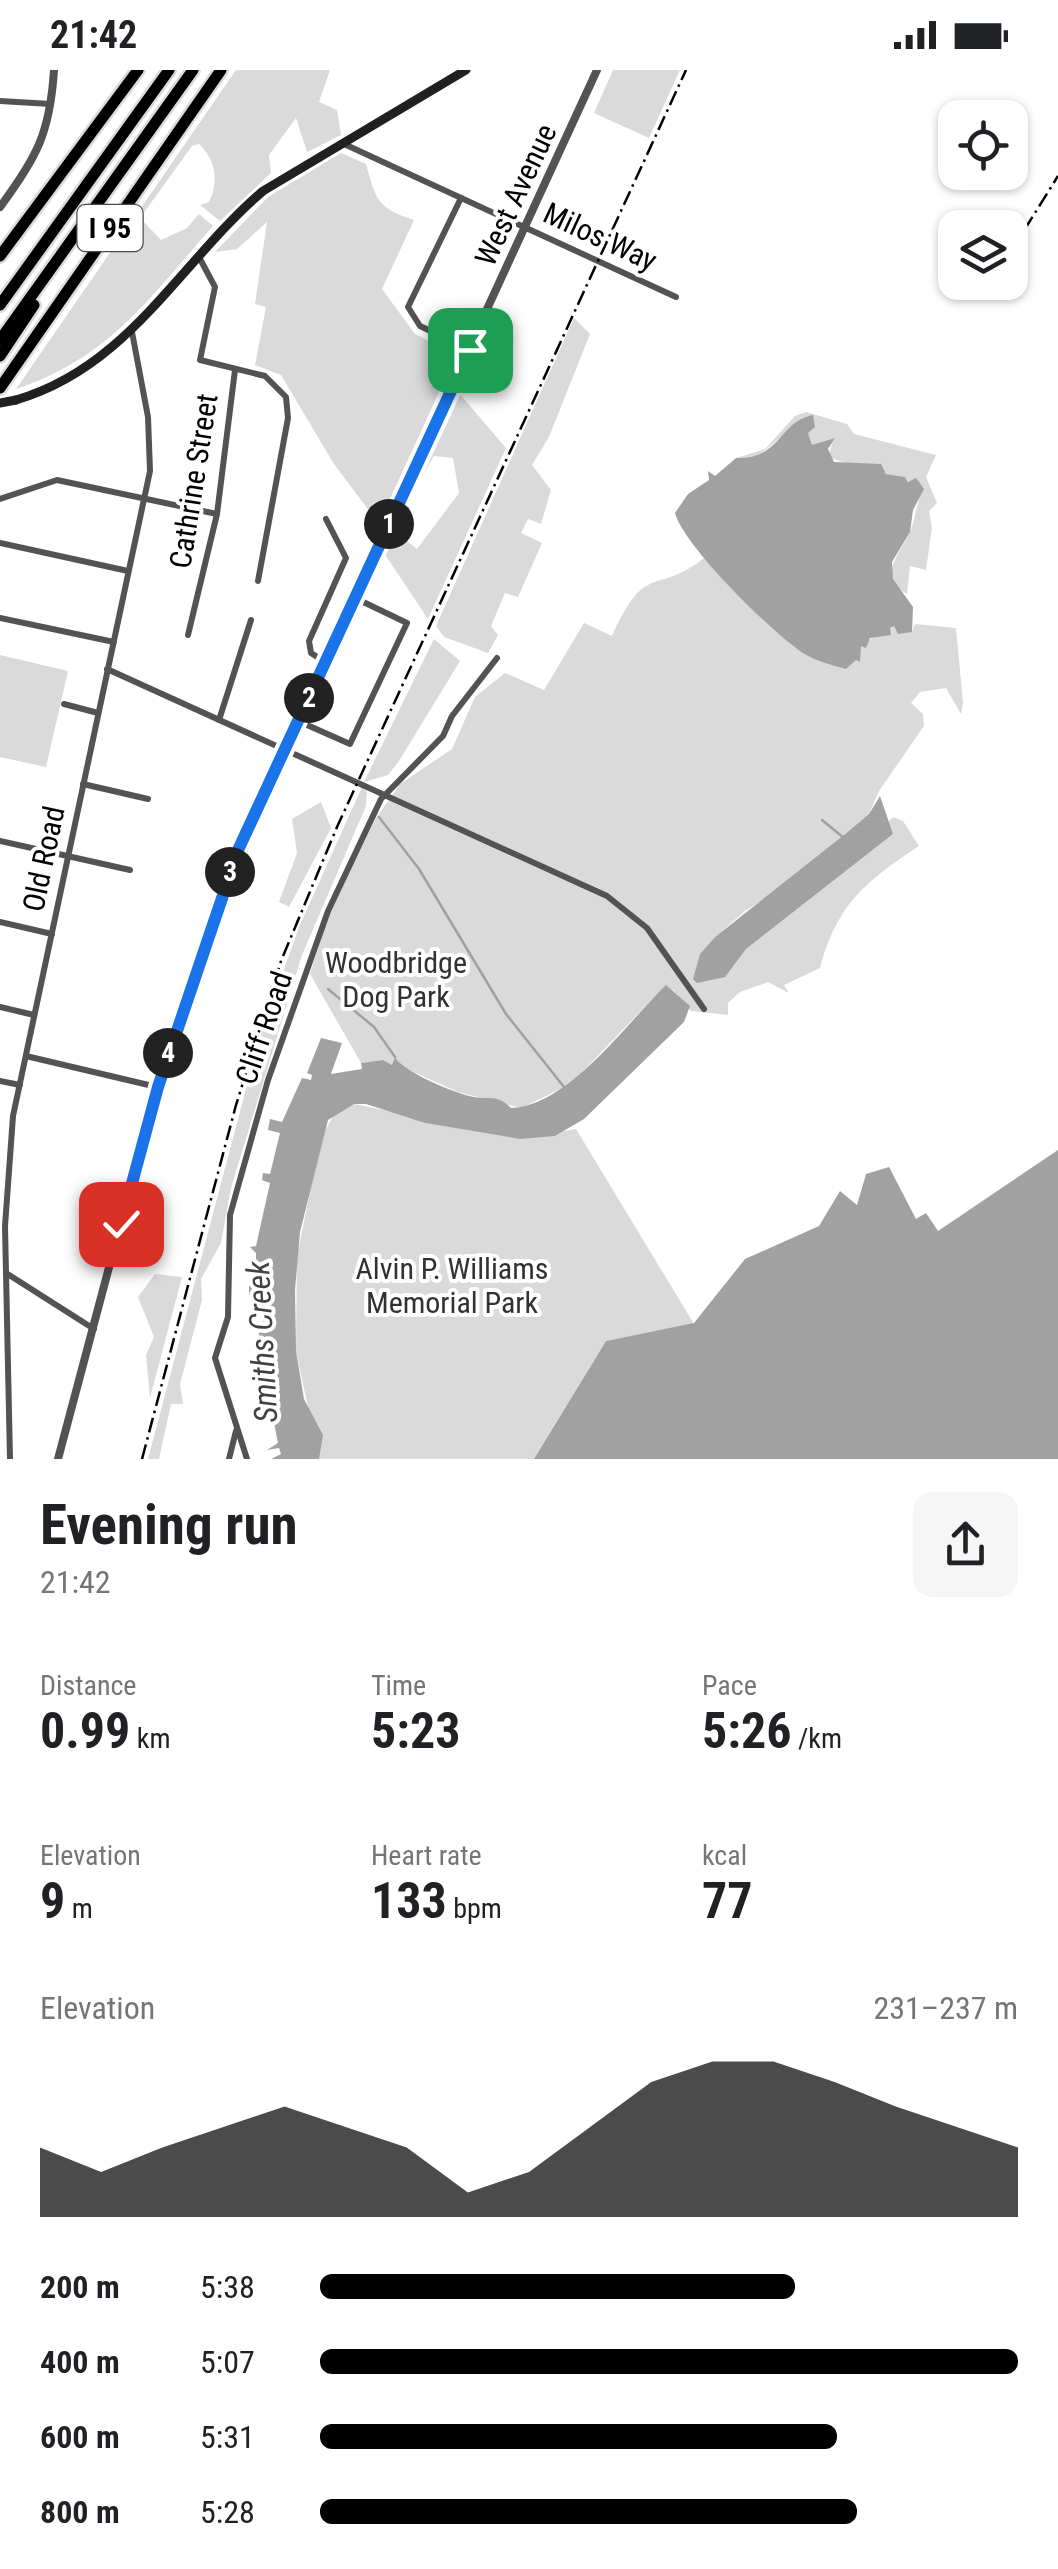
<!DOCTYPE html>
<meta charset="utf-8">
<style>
:root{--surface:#fff;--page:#f6f6f6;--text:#202124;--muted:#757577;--accent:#000}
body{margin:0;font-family:"Roboto Condensed",sans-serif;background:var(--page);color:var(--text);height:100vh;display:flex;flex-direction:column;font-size:38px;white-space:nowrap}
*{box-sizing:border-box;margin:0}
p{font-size:32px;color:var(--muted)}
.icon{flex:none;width:55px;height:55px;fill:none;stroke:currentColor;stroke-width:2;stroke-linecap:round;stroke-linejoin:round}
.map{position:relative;height:1389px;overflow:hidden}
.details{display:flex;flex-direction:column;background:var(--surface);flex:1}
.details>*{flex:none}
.tools{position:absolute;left:938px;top:30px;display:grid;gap:20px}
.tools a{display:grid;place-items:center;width:90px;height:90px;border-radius:20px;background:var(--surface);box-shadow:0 2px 8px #0004;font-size:50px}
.pin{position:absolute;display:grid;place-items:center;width:85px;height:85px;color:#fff;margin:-42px;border-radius:20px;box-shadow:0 5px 15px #0006}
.km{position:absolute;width:50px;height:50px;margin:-25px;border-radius:50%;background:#222;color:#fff;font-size:28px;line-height:50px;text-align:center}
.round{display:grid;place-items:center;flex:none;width:105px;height:105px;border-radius:20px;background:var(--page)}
.summary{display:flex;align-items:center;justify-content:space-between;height:170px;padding:0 40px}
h1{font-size:55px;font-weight:700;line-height:75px}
.metrics{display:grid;grid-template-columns:repeat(3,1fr);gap:15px;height:170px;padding:10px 40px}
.metrics div{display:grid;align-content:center}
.metrics b{font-size:50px;font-weight:700}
.metrics small{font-size:28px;font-weight:400}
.metrics p{font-size:28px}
.chart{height:280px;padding:20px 40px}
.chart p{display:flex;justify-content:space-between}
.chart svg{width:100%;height:180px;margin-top:10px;fill:var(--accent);opacity:.7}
ul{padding:0 40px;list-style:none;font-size:32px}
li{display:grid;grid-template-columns:160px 120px 1fr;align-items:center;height:75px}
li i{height:25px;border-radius:12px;background:var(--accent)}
.status{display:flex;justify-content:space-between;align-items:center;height:70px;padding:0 50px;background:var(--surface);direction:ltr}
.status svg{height:28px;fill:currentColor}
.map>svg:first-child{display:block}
.green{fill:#dadada}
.water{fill:#a1a1a1}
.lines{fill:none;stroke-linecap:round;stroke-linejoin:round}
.stream{stroke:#a1a1a1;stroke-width:2.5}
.motorway-casing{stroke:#dbdbdb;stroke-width:16}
.minor{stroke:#535353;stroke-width:6}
.tertiary{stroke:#535353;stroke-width:8}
.secondary{stroke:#202020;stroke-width:9}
.motorway{stroke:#000;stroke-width:11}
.rail{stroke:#000;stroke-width:2.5;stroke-dasharray:15 5 2.5 5;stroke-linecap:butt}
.secondary-bridge{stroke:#202020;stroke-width:9}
.route-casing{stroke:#fff;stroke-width:20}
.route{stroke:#1a73e8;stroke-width:12}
.labels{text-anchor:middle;stroke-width:8;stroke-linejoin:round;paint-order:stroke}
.shield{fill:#fff;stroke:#4c4c4c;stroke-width:2.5}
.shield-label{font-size:28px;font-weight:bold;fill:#000}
.street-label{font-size:30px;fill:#000;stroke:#fff}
.park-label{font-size:30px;fill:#313131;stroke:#fff}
.water-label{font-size:32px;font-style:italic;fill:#424242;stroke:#fff}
</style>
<div class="status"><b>21:42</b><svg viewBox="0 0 49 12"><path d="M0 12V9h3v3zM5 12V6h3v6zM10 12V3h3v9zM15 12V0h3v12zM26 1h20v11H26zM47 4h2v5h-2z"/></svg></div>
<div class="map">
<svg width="1058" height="1389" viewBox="0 0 1058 1389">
<rect width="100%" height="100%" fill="#fff"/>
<g class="green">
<path d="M236,0H330L319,32L337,40L341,65L307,82L296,48L269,85L271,103L220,151L200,135L209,132C219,111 216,90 199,74L192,76L140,148L161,170L187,158L199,144L213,156C150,227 110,288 16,319Z"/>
<polygon points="613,0 680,0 649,68 594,43"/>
<path d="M341,83L366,94C376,130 377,138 414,150L382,219L415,264L456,285L379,454L334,394L281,305L255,295L266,237L255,234L267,152L237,179L215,182L268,127Z"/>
<polygon points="574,248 590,264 549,367 532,395 551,420 541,454 528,449 521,463 542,473 518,527 505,523 491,556 498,565 488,583 444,567 436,556"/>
<polygon points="458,322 506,378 428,549 382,480 407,430 414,451 402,467 417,479 459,423 453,388 434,386 422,407 418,405"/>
<path d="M806,342L847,354L854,364L936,385L926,407L937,433L929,441L932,458L926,500L910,496L907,524C876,506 900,484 910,462C915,451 916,436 921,424L904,407L886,404L875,394L851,395L828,387L833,370L812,376L808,363L812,359L788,361L755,389L736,388L765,379L795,346Z"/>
<path d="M704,488L743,530L861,575L889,557L895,556L899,563L912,562L915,554L956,558L963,633L961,644L946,618L920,622L911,633L923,644L924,656L879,721L869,744L779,820L745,841L715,867L701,884L699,895L729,898L746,879L893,764L888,752L893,747L903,751L919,776C865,812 838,833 820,898L784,915L789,923L768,912L740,922L728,933V945L691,941L673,920L653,928L571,1014L521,1038L458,1022L400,996L396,988L392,995L383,990L361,993L310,904L330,841L376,748L400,714L452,679L475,627L505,603L544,620L584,553L612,566C647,489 655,527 704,488Z"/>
<polygon points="434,569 460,591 399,691 388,705 364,712"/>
<polygon points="0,585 68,601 46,697 0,687"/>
<polygon points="362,717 367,722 366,736 302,885 231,1118 221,1173 201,1209 202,1230 180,1314 183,1334 171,1334 159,1389 148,1389 259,970 299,857"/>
<polygon points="321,732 331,758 289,837 279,832 297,783 292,749"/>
<polygon points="354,1034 419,1047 425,1053 520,1069 576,1059 694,1254 606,1271 534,1389 319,1389 296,1281 297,1186 321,1068 335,1043"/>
<polygon points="155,1204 182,1207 150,1328 146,1285 154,1267 138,1227"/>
</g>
<g class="water">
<path d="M813,345L815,357L808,363L812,375L835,368L828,379L834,392L881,394L886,404L905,407L908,412L916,408L924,419L913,440L910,462L892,492L893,509L913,537L912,562L898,564L894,556L890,558L891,565L870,568L866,578L861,576L860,592L856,590L846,599C832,595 815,591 803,583C771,562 683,475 675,443L688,424L709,410L708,401L715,406L736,388C782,389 778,352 813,345Z"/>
<polygon points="880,726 893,764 746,879 725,907 697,913 693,909 700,884 715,867 844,765 869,744"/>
<path d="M666,915L690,936L684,952L584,1049L555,1066L520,1069L425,1053L366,1034H354L328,1050L300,1162L295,1220L296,1281L304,1329L323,1365L319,1389H271L281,1384L279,1378L267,1380L278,1373L272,1343L268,1342L258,1256L263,1254L262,1244L255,1243L262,1241V1225H249V1216H256V1183L250,1177L256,1176L270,1113L262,1110L263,1103L270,1104L280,1063L268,1060L270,1049L282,1052L302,1008L311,1010L312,1005L307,1003L321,968L342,973L331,1004L362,999L361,993L383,990L392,995L395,987C403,1002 456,1024 474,1027C491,1030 497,1024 511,1038C568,1036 624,956 666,915Z"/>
<polygon points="1058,1080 1058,1389 534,1389 606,1271 694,1253 745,1189 819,1156 840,1121 857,1135 866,1104 889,1097 916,1149 926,1143 938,1161"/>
</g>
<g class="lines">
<g class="stream">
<polyline points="379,747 419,799 506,944 564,1017"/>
<polyline points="822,750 844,768"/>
<polyline points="328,919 374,957 395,987"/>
</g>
<defs>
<g id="motorway">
<polyline points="0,186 138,0"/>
<polyline points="0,235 169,0"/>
<polyline points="0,270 193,0"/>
<polyline points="0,286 34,235"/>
<polyline points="0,318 221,0"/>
</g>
</defs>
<use href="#motorway" class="motorway-casing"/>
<g class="minor">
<polyline points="0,31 51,34"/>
<polyline points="344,74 676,227"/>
<polyline points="461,128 408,237 420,256 468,279"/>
<polyline points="199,187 215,217 200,290 265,306 286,327 288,348 258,511"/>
<polyline points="0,429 57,410 217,444"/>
<polyline points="0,473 128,501"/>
<polyline points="0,548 114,572"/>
<polyline points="188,565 217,444 235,300"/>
<polyline points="325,592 311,583 309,571 346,488 326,449"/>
<polyline points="107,599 607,826 647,858 704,939"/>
<polyline points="64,634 98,643"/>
<polyline points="219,650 251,550"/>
<polyline points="298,651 350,674 407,553 355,528"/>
<polyline points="83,714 148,729"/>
<polyline points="0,771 130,800"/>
<polyline points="0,852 52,864"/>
<polyline points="0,937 34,945"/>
<polyline points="26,986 157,1017"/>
<polyline points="0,1011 20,1015"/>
<polyline points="6,1203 94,1259"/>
<polyline points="10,1389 5,1156 13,1046 150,401 148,347 132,262"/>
<polyline points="229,1389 236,1361"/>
<polyline points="247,1389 215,1288 228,1247 230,1145 268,1010 328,841 381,729 443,666 452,646 497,588"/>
</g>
<g class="tertiary">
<path d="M0,137C37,87 50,63 54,0"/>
<polyline points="58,1389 157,1017 239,778 597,0"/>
</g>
<path class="secondary" d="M16,330C129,297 179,193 263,121L466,0"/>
<use href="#motorway" class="motorway"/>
<g class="rail">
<polyline points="1010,183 1058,106"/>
<polyline points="985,224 992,212"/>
<polyline points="142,1389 236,1035 281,891 337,757 686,0"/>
</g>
<polyline class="secondary-bridge" points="0,333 16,330"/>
</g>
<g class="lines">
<defs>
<polyline id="route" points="121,1154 158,1017 239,778 470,280"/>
</defs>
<use href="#route" class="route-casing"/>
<use href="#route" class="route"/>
</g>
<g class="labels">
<rect class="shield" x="77.5" y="135" width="65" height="46" rx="8"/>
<g class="shield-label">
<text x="110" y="168">I 95</text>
</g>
<g class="street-label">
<text transform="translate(516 125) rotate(-65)" y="10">West Avenue</text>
<text transform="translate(600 167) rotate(25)" y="10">Milos Way</text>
<text transform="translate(194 411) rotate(-81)" y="10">Cathrine Street</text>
<text transform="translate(44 789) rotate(-78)" y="10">Old Road</text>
<text transform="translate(264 958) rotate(-71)" y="10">Cliff Road</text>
</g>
<g class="park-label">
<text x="396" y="903">Woodbridge<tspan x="396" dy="34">Dog Park</tspan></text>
<text x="452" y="1209">Alvin P. Williams<tspan x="452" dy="34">Memorial Park</tspan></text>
</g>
<g class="water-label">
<text transform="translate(262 1272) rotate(-93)" y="11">Smiths Creek</text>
</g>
</g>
</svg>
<div class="tools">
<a><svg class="icon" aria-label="locate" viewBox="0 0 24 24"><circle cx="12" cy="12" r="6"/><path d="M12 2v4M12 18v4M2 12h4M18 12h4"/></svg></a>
<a><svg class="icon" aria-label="layers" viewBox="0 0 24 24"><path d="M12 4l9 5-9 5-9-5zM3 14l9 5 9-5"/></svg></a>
</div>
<div class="pin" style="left:470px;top:280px;background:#1e9e55"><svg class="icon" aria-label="arrive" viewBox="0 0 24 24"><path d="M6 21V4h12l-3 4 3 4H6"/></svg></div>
<div class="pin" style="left:121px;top:1154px;background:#d93025"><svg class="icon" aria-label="check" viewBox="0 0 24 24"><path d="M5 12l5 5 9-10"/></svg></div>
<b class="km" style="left:389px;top:454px">1</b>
<b class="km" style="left:309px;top:628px">2</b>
<b class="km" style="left:230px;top:802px">3</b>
<b class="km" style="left:168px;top:983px">4</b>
</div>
<section class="details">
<div class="summary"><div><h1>Evening run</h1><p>21:42</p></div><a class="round"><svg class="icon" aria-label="share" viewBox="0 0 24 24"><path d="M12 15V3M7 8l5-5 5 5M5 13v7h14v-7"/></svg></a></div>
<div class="metrics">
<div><p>Distance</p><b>0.99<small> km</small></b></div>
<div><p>Time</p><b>5:23</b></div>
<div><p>Pace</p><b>5:26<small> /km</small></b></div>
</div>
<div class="metrics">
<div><p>Elevation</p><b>9<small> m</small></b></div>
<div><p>Heart rate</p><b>133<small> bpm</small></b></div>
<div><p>kcal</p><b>77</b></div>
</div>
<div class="chart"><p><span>Elevation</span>231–237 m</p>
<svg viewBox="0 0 160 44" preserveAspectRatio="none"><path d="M0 44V27L10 33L20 27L30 22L40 17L50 22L60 27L70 38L80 33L90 22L100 11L110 6L120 6L130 11L140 17L150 22L160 27V44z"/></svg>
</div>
<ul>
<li><b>200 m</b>5:38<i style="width:68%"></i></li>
<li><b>400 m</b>5:07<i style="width:100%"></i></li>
<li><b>600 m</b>5:31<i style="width:74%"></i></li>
<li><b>800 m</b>5:28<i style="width:77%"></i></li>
</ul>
</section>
